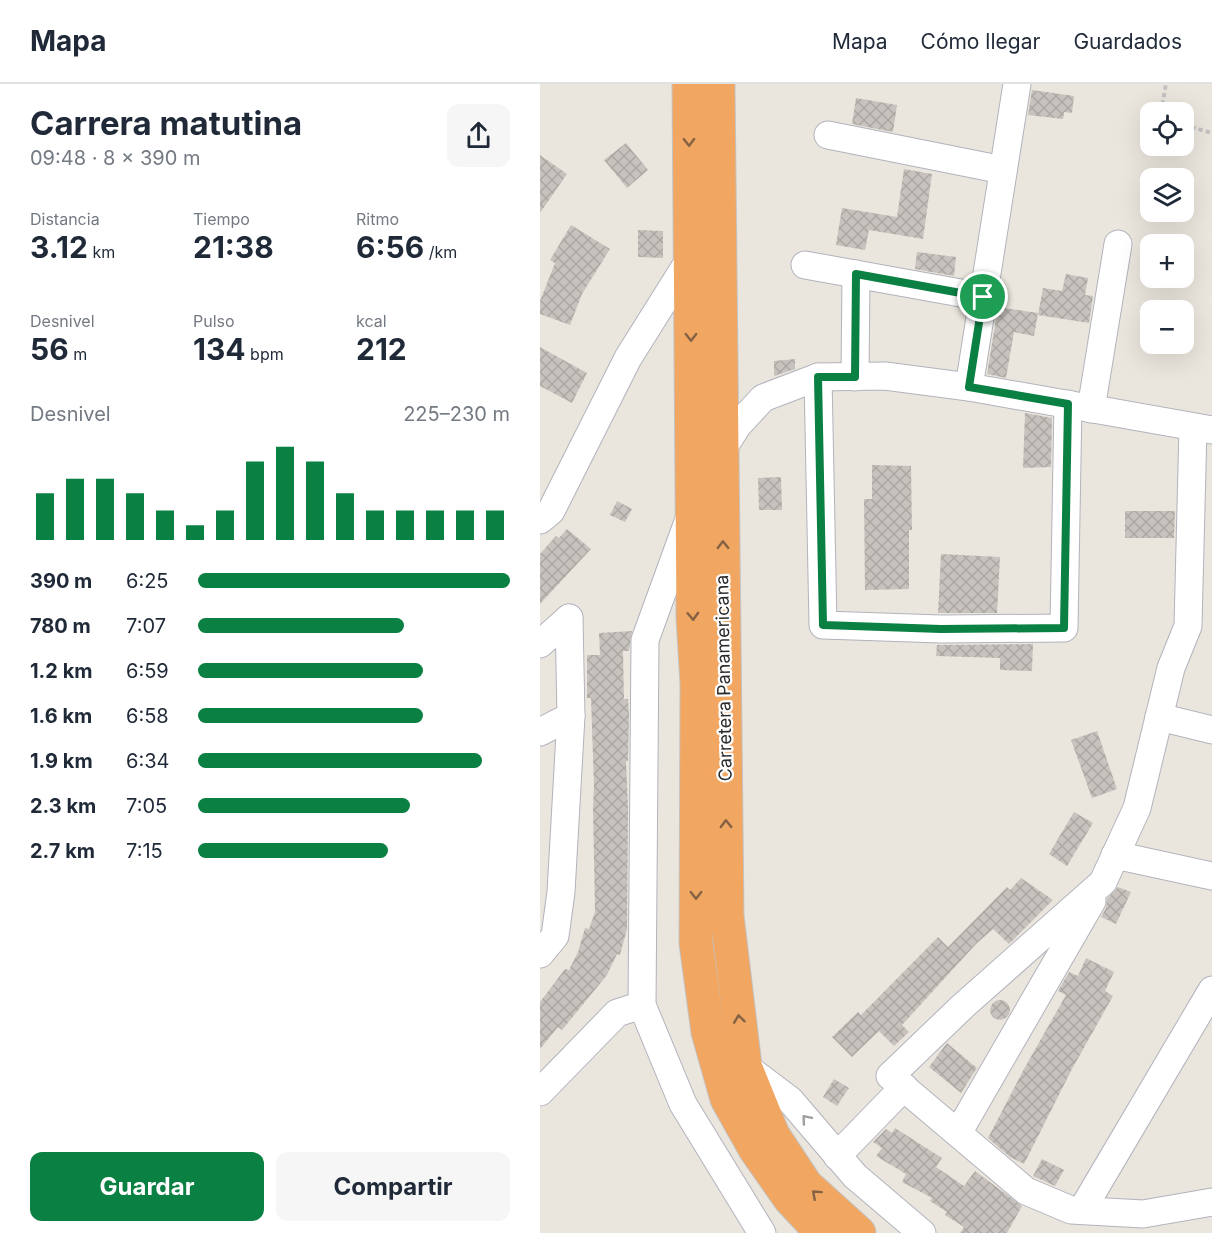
<!DOCTYPE html>
<html lang="es">
<meta charset="utf-8">
<style>
:root{--surface:#fff;--page:#f6f6f7;--text:#1f2937;--muted:#747a83;--line:#e0e1e3;--accent:#0b8043}
body{margin:0;font-family:Inter,sans-serif;background:var(--page);color:var(--text);height:100vh;display:flex;flex-direction:column;font-size:22px;white-space:nowrap}
*{box-sizing:border-box;margin:0}
p{font-size:20px;color:var(--muted)}
.icon{flex:none;width:33px;height:33px;fill:none;stroke:currentColor;stroke-width:2;stroke-linecap:round;stroke-linejoin:round}
.map{position:relative;flex:1;overflow:hidden}
.drawer{display:flex;flex-direction:column;background:var(--surface);width:540px}
.drawer>*{flex:none}
.buttons{position:absolute;left:600px;top:18px;display:grid;gap:12px}
.buttons a{display:grid;place-items:center;width:54px;height:54px;border-radius:12px;background:var(--surface);box-shadow:0 6px 24px #0002;font-size:30px}
.pin{position:absolute;display:grid;place-items:center;width:51px;height:51px;color:#fff;margin:-26px;border:3px solid #fff;border-radius:50%;box-shadow:0 2px 6px #0007}
.round{display:grid;place-items:center;flex:none;width:63px;height:63px;border-radius:12px;background:var(--page)}
.overview{display:flex;align-items:center;justify-content:space-between;height:102px;padding:0 30px}
h1{font-size:33px;font-weight:700;line-height:45px}
.stats{display:grid;grid-template-columns:repeat(3,1fr);gap:9px;height:102px;padding:6px 30px}
.stats div{display:grid;align-content:center}
.stats b{font-size:30px;font-weight:700}
.stats small{font-size:16px;font-weight:400}
.stats p{font-size:16px}
.chart{height:168px;padding:12px 30px}
.chart p{display:flex;justify-content:space-between}
.chart svg{width:100%;height:108px;margin-top:6px;stroke:var(--accent);stroke-width:6}
.button{display:flex;gap:12px;margin-top:auto;padding:12px 30px}
.button a{flex:1;height:69px;border-radius:12px;background:var(--accent);color:#fff;font-size:24px;font-weight:700;line-height:69px;text-align:center}
.button a+a{background:var(--page);color:var(--text)}
ul{padding:0 30px;list-style:none;font-size:20px}
li{display:grid;grid-template-columns:96px 72px 1fr;align-items:center;height:45px}
li i{height:15px;border-radius:8px;background:var(--accent)}
header{display:flex;align-items:center;gap:36px;box-sizing:border-box;height:84px;padding:0 30px;background:var(--surface);border-bottom:2px solid var(--line)}
header strong{font-size:28px}
nav{display:flex;gap:33px;margin-inline-start:auto;font-size:21px}
main{display:flex;flex:1;min-height:0}
.map>svg:first-child{display:block}
.building{fill:url(#building-cross-hatch)}
.lines{fill:none;stroke-linecap:round;stroke-linejoin:round}
.minor-casing{stroke:#b1b3bd;stroke-width:29}
.highway-casing{stroke:#c3c3c3;stroke-width:35}
.path{stroke:#c3c3c3;stroke-width:4;stroke-dasharray:4.5 3;stroke-linecap:butt}
.minor{stroke:#fff;stroke-width:27}
.highway{stroke:#f1a662;stroke-width:33}
.oneway{stroke:#846243}
.oneway2{stroke:#9f9f9f}
.route-casing{stroke:#fff;stroke-width:12}
.route{stroke:#0b8043;stroke-width:8}
.labels{text-anchor:middle;stroke-width:4.5;stroke-linejoin:round;paint-order:stroke}
.street-label{font-size:18px;fill:#2a2a2a;stroke:#fff}
</style>
<header>
<strong>Mapa</strong>
<nav><a>Mapa</a><a>Cómo llegar</a><a>Guardados</a></nav>
</header>
<main>
<section class="drawer">
<div class="overview"><div><h1>Carrera matutina</h1><p>09:48 · 8 × 390 m</p></div><a class="round"><svg class="icon" aria-label="share" viewBox="0 0 24 24"><path d="M12 15V3M7 8l5-5 5 5M5 13v7h14v-7"/></svg></a></div>
<div class="stats">
<div><p>Distancia</p><b>3.12<small> km</small></b></div>
<div><p>Tiempo</p><b>21:38</b></div>
<div><p>Ritmo</p><b>6:56<small> /km</small></b></div>
</div>
<div class="stats">
<div><p>Desnivel</p><b>56<small> m</small></b></div>
<div><p>Pulso</p><b>134<small> bpm</small></b></div>
<div><p>kcal</p><b>212</b></div>
</div>
<div class="chart"><p><span>Desnivel</span>225–230 m</p>
<svg viewBox="0 0 160 44" preserveAspectRatio="none"><path d="M5 44V25M15 44V19M25 44V19M35 44V25M45 44V32M55 44V38M65 44V32M75 44V12M85 44V6M95 44V12M105 44V25M115 44V32M125 44V32M135 44V32M145 44V32M155 44V32"/></svg>
</div>
<ul>
<li><b>390 m</b>6:25<i style="width:100%"></i></li>
<li><b>780 m</b>7:07<i style="width:66%"></i></li>
<li><b>1.2 km</b>6:59<i style="width:72%"></i></li>
<li><b>1.6 km</b>6:58<i style="width:72%"></i></li>
<li><b>1.9 km</b>6:34<i style="width:91%"></i></li>
<li><b>2.3 km</b>7:05<i style="width:68%"></i></li>
<li><b>2.7 km</b>7:15<i style="width:61%"></i></li>
</ul>
<div class="button"><a>Guardar</a><a>Compartir</a></div>
</section>
<div class="map">
<svg width="672" height="1149" viewBox="0 0 672 1149">
<defs>
<pattern id="building-cross-hatch" width="8" height="8" patternUnits="userSpaceOnUse" patternTransform="scale(1.5)"><rect width="8" height="8" fill="#c7c2bd"/><path d="M0 0l8 8M0 8l8-8" fill="none" stroke="#aba7a3"/></pattern>
</defs>
<rect width="100%" height="100%" fill="#ebe6dd"/>
<g class="building">
<polygon points="492,6 534,12 532,29 524,28 523,35 488,31"/>
<polygon points="316,14 357,21 353,48 312,40"/>
<polygon points="86,59 108,86 87,104 64,76"/>
<polygon points="0,71 27,90 0,129"/>
<polygon points="364,85 392,90 383,155 329,146 325,166 296,161 302,124 357,133"/>
<polygon points="31,141 70,165 42,210 30,241 0,230 0,217 15,179 10,176"/>
<polygon points="98,146 123,147 123,174 98,173"/>
<polygon points="377,168 416,173 414,192 375,185"/>
<polygon points="526,190 548,194 545,211 553,212 549,239 498,231 503,204 522,207"/>
<polygon points="458,223 498,229 494,252 474,248 466,294 447,290"/>
<polygon points="0,263 47,289 32,319 0,302"/>
<polygon points="255,275 255,285 234,292 234,277"/>
<polygon points="485,329 512,334 511,383 483,384"/>
<polygon points="332,381 371,382 372,446 369,446 369,505 325,506 324,415 332,415"/>
<polygon points="241,393 242,426 219,426 218,394"/>
<polygon points="77,417 92,425 85,438 70,431"/>
<polygon points="585,427 635,427 634,454 585,454"/>
<polygon points="27,445 51,465 0,520 0,470 16,452 19,454"/>
<polygon points="401,470 460,473 457,529 398,529"/>
<polygon points="92,547 89,567 83,567 84,615 88,615 89,631 88,677 86,677 88,723 87,845 80,871 77,870 67,891 22,946 18,943 0,965 0,918 25,885 29,886 38,868 45,844 49,845 55,828 53,724 54,702 51,614 47,614 47,571 60,571 59,549"/>
<polygon points="493,560 492,587 460,586 460,574 396,572 397,561"/>
<polygon points="557,647 577,705 552,714 531,656"/>
<polygon points="534,728 553,739 527,782 509,770"/>
<polygon points="481,794 513,816 469,860 453,845 436,860 362,941 369,948 354,962 339,947 312,973 292,953 318,928 321,931 398,853 408,863 467,803 470,806"/>
<polygon points="578,803 591,808 576,840 561,833 566,824 567,815"/>
<polygon points="546,874 574,888 565,907 573,912 532,985 484,1080 470,1073 448,1054 484,985 526,911 518,907 529,888 538,892"/>
<circle cx="460" cy="926" r="10"/>
<polygon points="407,959 437,984 421,1009 389,983"/>
<polygon points="294,995 309,1004 297,1022 283,1013"/>
<polygon points="355,1044 402,1074 396,1083 424,1102 435,1087 482,1122 467,1149 420,1149 424,1143 405,1131 407,1128 390,1117 392,1114 362,1098 366,1090 336,1072 342,1064 333,1058 346,1045 352,1049"/>
<polygon points="502,1075 524,1086 515,1102 493,1092"/>
</g>
<g class="lines">
<defs>
<g id="minor">
<polyline points="288,51 463,86"/>
<polyline points="265,181 443,213"/>
<polyline points="278,293 283,541 401,545 524,544 528,320"/>
<polyline points="315,293 316,190"/>
<polyline points="429,303 672,346"/>
<polyline points="551,325 578,160"/>
<polyline points="653,343 648,542 631,584 597,724 563,798 423,922 350,992 486,1107 531,1126 603,1130 672,1118"/>
<polyline points="182,366 198,341 223,314 278,293 345,292 429,303 477,0"/>
<polyline points="149,435 105,556 102,921 143,1020 222,1149"/>
<polyline points="0,436 11,427 88,274 150,175"/>
<polyline points="0,560 29,534"/>
<polyline points="619,633 672,646"/>
<polyline points="0,648 31,632"/>
<polyline points="575,771 672,792"/>
<polyline points="0,870 15,852 21,808 31,632 29,534"/>
<polyline points="205,982 250,1016 315,1092 382,1149"/>
<polyline points="0,1008 77,929 102,921"/>
<polyline points="418,1049 552,817"/>
<polyline points="297,1072 364,1003"/>
<polyline points="542,1126 672,906"/>
</g>
<g id="highway">
<polyline points="149,0 153,534 157,600 156,859 168,948 187,1015 215,1065 250,1115 282,1149"/>
<polyline points="178,0 187,832 205,982 233,1051 266,1101 319,1149"/>
</g>
</defs>
<use href="#minor" class="minor-casing"/>
<use href="#highway" class="highway-casing"/>
<g class="path">
<polyline points="621,28 626,0"/>
<polyline points="644,41 672,49"/>
</g>
<use href="#minor" class="minor"/>
<use href="#highway" class="highway"/>
</g>
<defs><path id="oneway-chevron" d="M-2-3.5L2.5 0L-2 3.5" fill="none" stroke-width="1.6" stroke-linecap="round" stroke-linejoin="round" transform="scale(1.5)"/></defs>
<g class="oneway">
<use href="#oneway-chevron" transform="translate(149 58) rotate(89)"/>
<use href="#oneway-chevron" transform="translate(151 253) rotate(90)"/>
<use href="#oneway-chevron" transform="translate(183 461) rotate(-91)"/>
<use href="#oneway-chevron" transform="translate(153 532) rotate(88)"/>
<use href="#oneway-chevron" transform="translate(186 740) rotate(-91)"/>
<use href="#oneway-chevron" transform="translate(156 811) rotate(90)"/>
<use href="#oneway-chevron" transform="translate(199 935) rotate(-97)"/>
<use href="#oneway-chevron" transform="translate(276 1110) rotate(-138)"/>
</g>
<use class="oneway2" href="#oneway-chevron" transform="translate(266 1035) rotate(-130)"/>
<g class="lines">
<defs>
<polygon id="route" points="316,190 443,213 429,303 528,320 524,544 401,545 283,541 278,293 315,293"/>
</defs>
<use href="#route" class="route-casing"/>
<use href="#route" class="route"/>
</g>
<g class="labels">
<g class="street-label">
<text transform="translate(184 594) rotate(-91)" y="6">Carretera Panamericana</text>
</g>
</g>
</svg>
<div class="buttons">
<a><svg class="icon" aria-label="locate" viewBox="0 0 24 24"><circle cx="12" cy="12" r="6"/><path d="M12 2v4M12 18v4M2 12h4M18 12h4"/></svg></a>
<a><svg class="icon" aria-label="layers" viewBox="0 0 24 24"><path d="M12 4l9 5-9 5-9-5zM3 14l9 5 9-5"/></svg></a>
<a>+</a>
<a>−</a>
</div>
<div class="pin" style="left:443px;top:213px;background:#1e9e55"><svg class="icon" aria-label="arrive" viewBox="0 0 24 24"><path d="M6 21V4h12l-3 4 3 4H6"/></svg></div>
</div>
</main>
